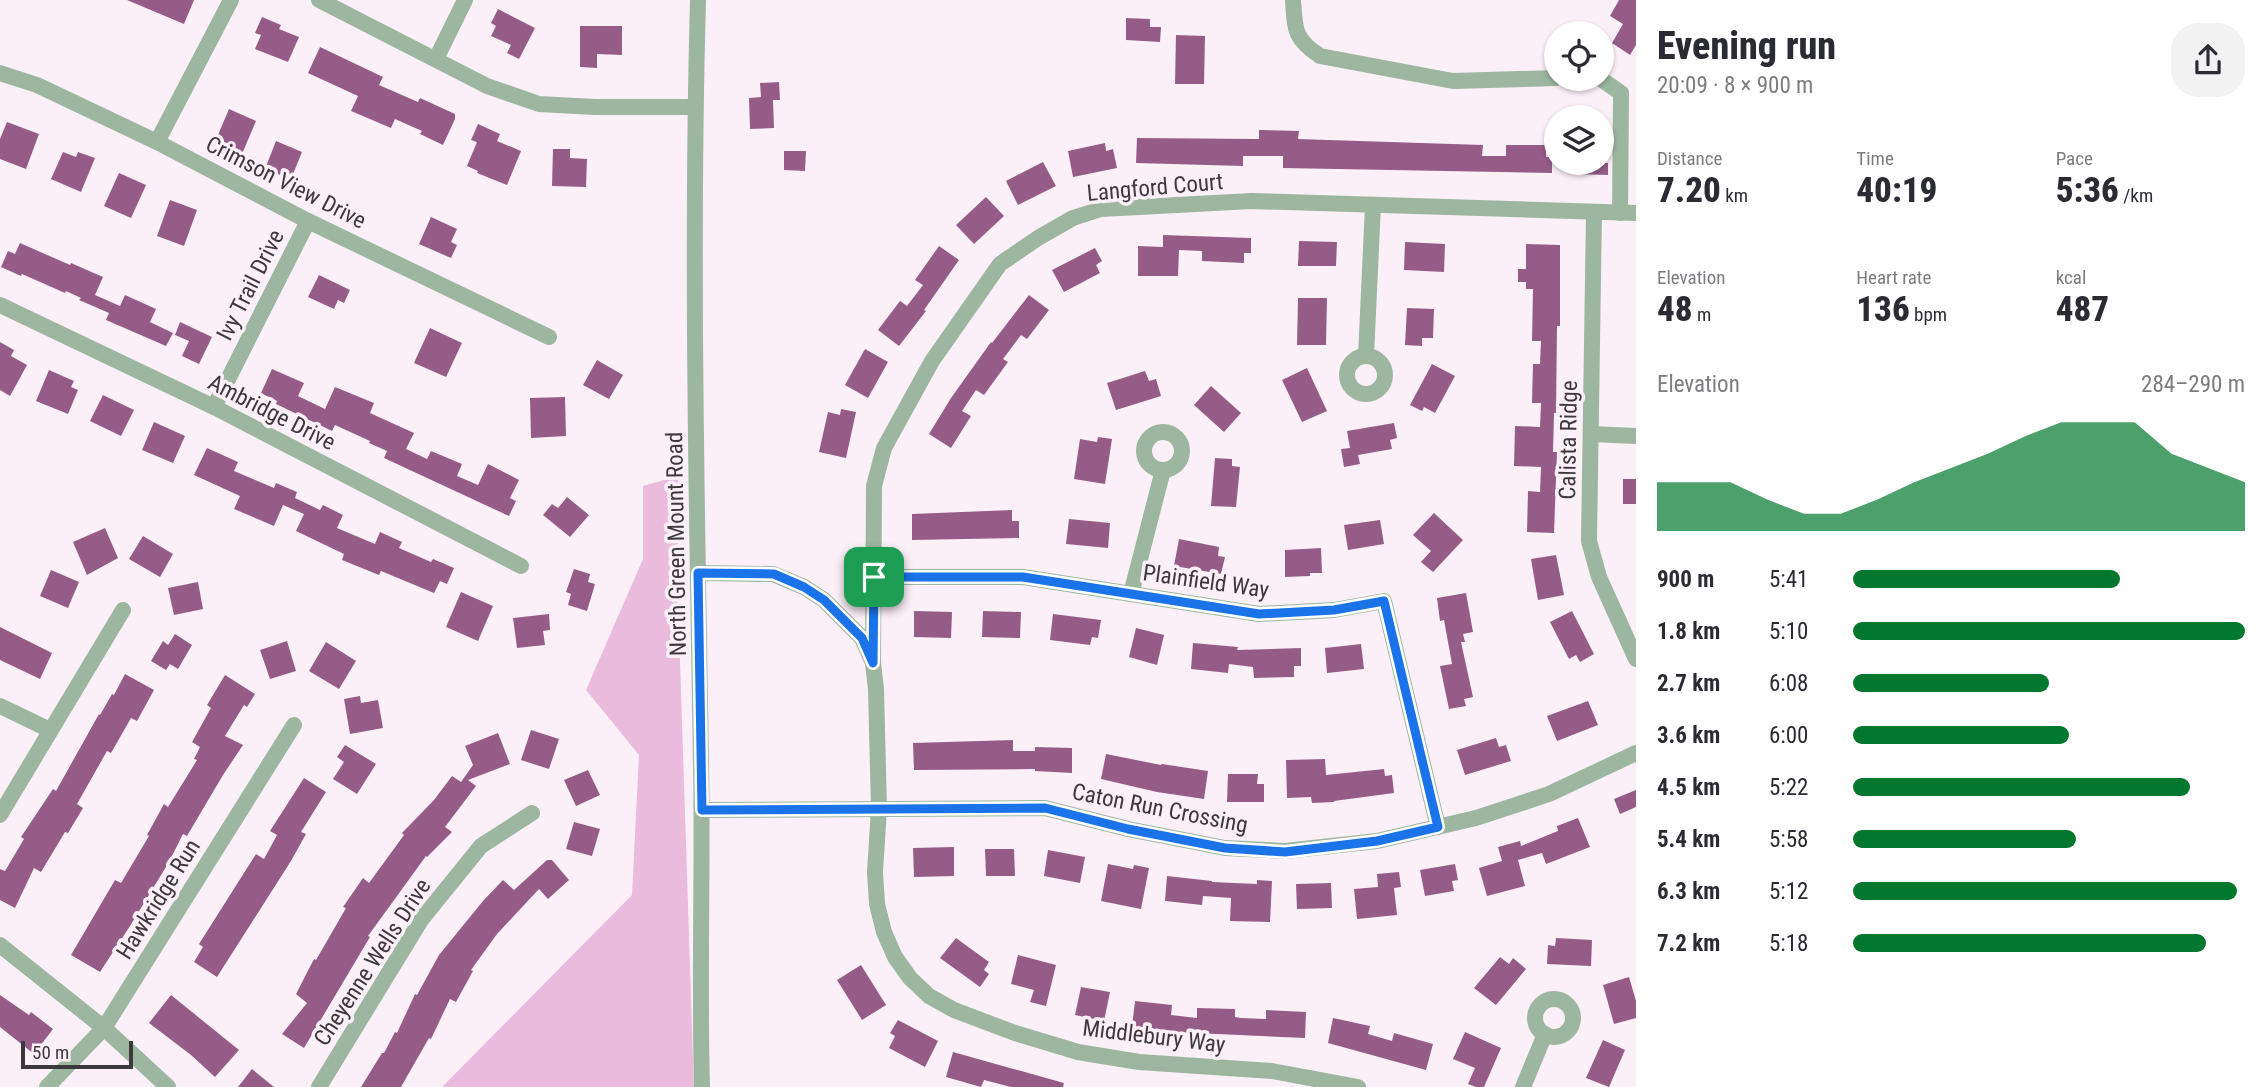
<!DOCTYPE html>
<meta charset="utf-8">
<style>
:root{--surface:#fff;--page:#f2f2f3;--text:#2b2b33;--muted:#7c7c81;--accent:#01782d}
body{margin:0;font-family:"Roboto Condensed",sans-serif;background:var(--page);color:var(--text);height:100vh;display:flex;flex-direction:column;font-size:26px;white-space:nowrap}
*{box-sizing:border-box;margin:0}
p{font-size:23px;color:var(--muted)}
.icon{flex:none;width:38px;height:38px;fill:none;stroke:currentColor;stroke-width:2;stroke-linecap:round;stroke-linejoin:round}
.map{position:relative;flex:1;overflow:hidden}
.panel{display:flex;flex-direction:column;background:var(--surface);width:630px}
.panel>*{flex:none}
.tools{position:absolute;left:1544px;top:21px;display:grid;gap:14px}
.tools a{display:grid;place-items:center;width:70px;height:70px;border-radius:50%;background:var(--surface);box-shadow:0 2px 5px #0004;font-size:35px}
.scale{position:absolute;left:21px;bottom:18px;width:112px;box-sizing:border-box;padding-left:7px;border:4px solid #3c383b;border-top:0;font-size:19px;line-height:24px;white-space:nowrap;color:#3c383b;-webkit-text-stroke:5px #fcf0f8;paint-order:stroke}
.pin{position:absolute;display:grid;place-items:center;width:60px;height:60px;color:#fff;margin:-30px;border-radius:14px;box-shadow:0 4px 10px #0006}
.round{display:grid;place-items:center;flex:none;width:74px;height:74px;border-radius:28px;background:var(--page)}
.headline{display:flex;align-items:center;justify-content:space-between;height:119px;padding:0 21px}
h1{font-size:38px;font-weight:800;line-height:52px}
.figures{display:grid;grid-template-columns:repeat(3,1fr);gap:10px;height:119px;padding:7px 21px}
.figures div{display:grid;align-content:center}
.figures b{font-size:35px;font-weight:800}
.figures small{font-size:19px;font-weight:400}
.figures p{font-size:19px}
.chart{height:196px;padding:14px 21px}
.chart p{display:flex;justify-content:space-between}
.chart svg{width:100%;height:126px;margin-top:7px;fill:var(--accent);opacity:.7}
ul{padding:0 21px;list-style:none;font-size:23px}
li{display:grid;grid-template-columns:112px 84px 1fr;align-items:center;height:52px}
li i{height:18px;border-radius:9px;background:var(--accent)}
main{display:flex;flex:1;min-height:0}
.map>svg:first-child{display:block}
.green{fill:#eabbdd}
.building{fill:#965c88}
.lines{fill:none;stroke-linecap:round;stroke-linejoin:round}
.minor{stroke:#9cb69f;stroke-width:16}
.route-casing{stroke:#fff;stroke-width:14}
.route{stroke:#1a73e8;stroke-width:9}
.labels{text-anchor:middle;stroke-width:7;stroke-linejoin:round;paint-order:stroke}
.street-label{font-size:23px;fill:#3c383b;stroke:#fcf0f8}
</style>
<main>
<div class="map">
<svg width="1636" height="1087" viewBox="0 0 1636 1087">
<rect width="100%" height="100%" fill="#fcf0f8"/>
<polygon class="green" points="678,476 678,600 694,1087 442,1087 632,895 639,755 586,690 643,559 643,486"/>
<g class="building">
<polygon points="127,0 194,0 184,24"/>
<polygon points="1619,0 1636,0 1636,45 1630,55 1612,43 1623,24 1610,16"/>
<polygon points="498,9 535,28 519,59 507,53 511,45 491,36 496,26 491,23"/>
<polygon points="262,17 281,25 279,29 299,37 288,62 255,49 261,35 255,33"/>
<polygon points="1126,18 1150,19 1150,27 1161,27 1160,42 1126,40"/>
<polygon points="580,26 622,26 622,55 597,54 597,68 580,67"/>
<polygon points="1176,35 1205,36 1204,84 1175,84"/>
<polygon points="320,47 383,77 379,85 418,102 420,98 455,114 455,119 443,145 420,134 422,131 395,119 391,128 351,111 358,96 308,73"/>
<polygon points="779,82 780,100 773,100 774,128 750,129 749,98 761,97 760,83"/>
<polygon points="229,109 256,121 242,154 215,142"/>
<polygon points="7,122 39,134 26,169 0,159 0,139"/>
<polygon points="478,124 500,134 497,141 521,151 507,185 477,173 478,171 467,166 477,142 471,140"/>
<polygon points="1259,130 1299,131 1298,139 1483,145 1482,156 1506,156 1506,145 1546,145 1546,157 1552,157 1552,173 1283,168 1283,156 1243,156 1243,166 1136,163 1137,138 1259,139"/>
<polygon points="276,141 302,152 291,179 265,169"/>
<polygon points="1105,143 1106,151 1113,149 1117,168 1073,177 1068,151"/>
<polygon points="553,149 570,149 570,158 587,159 586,187 552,186"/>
<polygon points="784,151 806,151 805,171 784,170"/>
<polygon points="63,152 76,157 78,152 95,158 81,192 51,179"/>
<polygon points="1043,162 1056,186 1018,205 1006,181"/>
<polygon points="1571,163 1608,163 1608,175 1571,174"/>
<polygon points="119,173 146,185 131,218 104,206"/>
<polygon points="986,197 1004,216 974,244 956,225"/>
<polygon points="170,200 197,210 184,246 157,236"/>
<polygon points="431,217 457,229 451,242 457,245 451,258 419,244"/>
<polygon points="1163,235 1251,238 1251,253 1244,253 1244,263 1202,261 1202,251 1179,250 1178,276 1138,276 1138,246 1163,247"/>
<polygon points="1299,241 1337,242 1336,266 1298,266"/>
<polygon points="1405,242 1445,244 1444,272 1404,270"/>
<polygon points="20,243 70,265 71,263 103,277 95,295 120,306 125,295 156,309 150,322 173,333 166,346 106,320 109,313 79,300 81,298 66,291 65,293 22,274 21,276 1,267 8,251 15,254"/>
<polygon points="1526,244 1560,245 1560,326 1557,326 1556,413 1554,413 1553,452 1557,452 1554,533 1527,532 1528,491 1540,492 1541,467 1514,466 1515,426 1540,427 1541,403 1532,403 1533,364 1540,364 1541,341 1532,341 1533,289 1526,289 1526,282 1518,282 1518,269 1526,269"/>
<polygon points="939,246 959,260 924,310 926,311 899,346 878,330 900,301 907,306 923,285 915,280"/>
<polygon points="1095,248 1102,261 1096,265 1100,273 1064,292 1052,270"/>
<polygon points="319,275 350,290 344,303 338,300 334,309 308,297"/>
<polygon points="1029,295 1049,310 1027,339 1021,335 1003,359 1008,362 984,395 976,390 962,411 971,416 951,448 929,434 951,398 991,342 992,343"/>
<polygon points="1298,298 1327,298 1326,345 1297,345"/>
<polygon points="1407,308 1434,309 1433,338 1422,338 1422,346 1405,345"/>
<polygon points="180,322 212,337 199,364 182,356 189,341 175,335"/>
<polygon points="430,328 462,343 446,377 414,363"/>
<polygon points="0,342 14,350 11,356 27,365 10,396 0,390"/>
<polygon points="865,349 888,362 868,398 845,385"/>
<polygon points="597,360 623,375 609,399 583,385"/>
<polygon points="1432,364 1455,376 1435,413 1424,407 1422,411 1410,405"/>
<polygon points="1307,368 1327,411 1302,422 1282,380"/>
<polygon points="272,369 304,383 298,396 325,409 335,387 374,403 370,413 414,433 406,449 427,459 431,451 462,464 457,476 478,485 488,464 519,480 510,498 516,501 509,516 384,458 387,451 369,443 370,441 335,425 332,431 276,404 277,401 261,393"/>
<polygon points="49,370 74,381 71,387 78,390 68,414 36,401"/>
<polygon points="1145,371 1149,381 1156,379 1161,396 1116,410 1107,383"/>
<polygon points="1211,386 1241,413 1224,432 1194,405"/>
<polygon points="103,395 134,410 121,436 90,421"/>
<polygon points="565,397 566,436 531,438 530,398"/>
<polygon points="841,409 856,412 846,458 819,452 828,412 840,415"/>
<polygon points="154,422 185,436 173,463 142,450"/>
<polygon points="1394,423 1397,438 1390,440 1392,449 1358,455 1360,464 1344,467 1341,449 1350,448 1347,431"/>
<polygon points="1098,437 1112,439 1105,484 1074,479 1080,439 1097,442"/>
<polygon points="207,448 238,462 234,471 274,488 276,483 297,492 295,498 320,510 323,505 343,515 337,528 375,544 380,532 402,542 399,548 431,562 433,559 454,568 447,584 440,581 434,593 381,571 379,575 342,560 344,554 296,531 304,514 283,505 274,526 234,509 240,496 194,475"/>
<polygon points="1215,458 1232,459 1232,466 1240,467 1236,507 1211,506"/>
<rect x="1623" y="479" width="13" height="25"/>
<polygon points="567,497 589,515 570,537 543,515 552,504 558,508"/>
<polygon points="1012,510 1012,521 1019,521 1019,538 912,540 912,514"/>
<polygon points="1434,513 1463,540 1433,572 1421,562 1431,551 1413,535"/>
<polygon points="1069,519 1110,523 1108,548 1066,544"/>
<polygon points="1380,520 1384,544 1348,550 1344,525"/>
<polygon points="105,528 118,558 87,575 73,542"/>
<polygon points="143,536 173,554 160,577 129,559"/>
<polygon points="1179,539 1219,547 1218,556 1225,557 1221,574 1174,566"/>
<polygon points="1321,548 1322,573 1310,573 1310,576 1285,577 1285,550"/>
<polygon points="1556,555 1564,595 1538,600 1531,559"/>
<polygon points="574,569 590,574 588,582 595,584 587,611 568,605 571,594 566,592"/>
<polygon points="51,570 79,582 68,608 40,596"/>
<polygon points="198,582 203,609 174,615 168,588"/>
<polygon points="461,592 493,606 478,641 446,627"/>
<polygon points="1466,593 1473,632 1463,634 1465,642 1461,642 1473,697 1464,699 1466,706 1449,709 1440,666 1452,664 1444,620 1440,621 1437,598"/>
<polygon points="914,611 952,612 951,638 914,637"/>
<polygon points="983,611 1021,612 1020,638 982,637"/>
<polygon points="1572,611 1594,654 1580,662 1576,655 1569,659 1550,622"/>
<polygon points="549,614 550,630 543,631 545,645 517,648 513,618"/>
<polygon points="1053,614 1101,620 1098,638 1092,637 1090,645 1050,640"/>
<polygon points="0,627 52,653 40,679 0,660"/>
<polygon points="1136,628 1164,635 1157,665 1129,657"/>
<polygon points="175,634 192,645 178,669 170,664 166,670 151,661 163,641 168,645"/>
<polygon points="287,641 296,671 270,679 260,650"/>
<polygon points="326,642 356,661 339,689 309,671"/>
<polygon points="1193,643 1238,647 1237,650 1301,648 1301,666 1294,666 1294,677 1254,678 1253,667 1229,664 1228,673 1191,669"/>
<polygon points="1361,644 1364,669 1327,673 1325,648"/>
<polygon points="125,674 154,690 137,721 131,718 111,753 107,751 77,804 83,808 68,833 65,832 41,872 34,868 15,908 0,900 0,869 5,871 24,839 21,837 53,789 56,791 99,714 100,715 112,694 114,695"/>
<polygon points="225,675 255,694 247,707 244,705 225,736 243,745 223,775 187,836 183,834 169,862 130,926 100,972 71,955 115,880 121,883 149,836 147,835 164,804 168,807 197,760 194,759 200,747 192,742 211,708 207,705"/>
<polygon points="360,696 361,703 378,700 383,728 350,734 344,699"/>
<polygon points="1588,701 1598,725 1557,741 1547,716"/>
<polygon points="531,730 559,739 549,769 521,760"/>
<polygon points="498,733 510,764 468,780 476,786 445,827 452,832 427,857 426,856 368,936 370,937 304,1048 282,1034 307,1003 296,994 314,959 316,960 346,908 343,907 363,878 369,883 404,835 402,833 434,800 452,776 461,782 473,765 465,746"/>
<polygon points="1496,738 1499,747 1506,745 1511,761 1465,775 1457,750"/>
<polygon points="1013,740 1013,751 1035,751 1035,747 1072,748 1072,773 1035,771 1035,769 914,770 913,743"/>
<polygon points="345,745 376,764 357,794 333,779 344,762 337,757"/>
<polygon points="1106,754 1161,765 1162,764 1208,771 1204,799 1157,792 1101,779"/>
<polygon points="1325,759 1326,775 1384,769 1385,776 1392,775 1394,793 1334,801 1334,802 1312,803 1311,797 1287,798 1286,760"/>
<polygon points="588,770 600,795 576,806 564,780"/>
<polygon points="1228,774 1258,774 1257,784 1264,784 1264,802 1227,802"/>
<polygon points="304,778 326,792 301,832 306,834 291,861 217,977 194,962 203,947 199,944 256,854 264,859 277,835 270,831"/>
<polygon points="1636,790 1636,807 1620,814 1614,799"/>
<polygon points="1578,818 1590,847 1546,864 1542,853 1518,860 1525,886 1487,896 1479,868 1502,861 1498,847 1520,841 1521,846 1558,831 1557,826"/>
<polygon points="574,822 600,829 592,856 566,849"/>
<polygon points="954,847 954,876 914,877 913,848"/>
<polygon points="985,849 1014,849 1015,876 986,876"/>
<polygon points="1048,850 1085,857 1080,883 1044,876"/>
<polygon points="547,860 552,860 569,880 548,899 539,889 497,934 471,970 473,971 456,1002 450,999 431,1039 429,1038 401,1087 361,1087 382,1053 384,1053 395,1032 397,1033 415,994 417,995 439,955 483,901 503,880 514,890"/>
<polygon points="1108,864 1133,869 1134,865 1149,868 1141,909 1101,901"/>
<polygon points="1455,864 1458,880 1452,881 1454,891 1425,896 1420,870"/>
<polygon points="1399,872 1401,887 1394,888 1397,915 1357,919 1354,889 1378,887 1377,874"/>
<polygon points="1167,876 1212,881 1212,882 1257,884 1257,880 1272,881 1270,922 1230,921 1231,898 1203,896 1202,905 1165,901"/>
<polygon points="1331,883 1332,908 1297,909 1296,884"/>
<polygon points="956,938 989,962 984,970 989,974 980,987 940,958"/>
<polygon points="1556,938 1592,940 1591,966 1547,964 1548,945 1555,946"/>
<polygon points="1018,955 1056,965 1046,1006 1030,1002 1034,990 1011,984"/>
<polygon points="1500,957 1509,964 1513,958 1526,969 1496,1005 1474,988"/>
<polygon points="861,965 886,1005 862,1020 837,980"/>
<polygon points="1629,977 1636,1001 1636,1018 1614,1024 1603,985"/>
<polygon points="1081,987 1110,992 1104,1021 1075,1015"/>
<polygon points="0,995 29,1015 31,1012 53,1029 34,1054 0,1027"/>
<polygon points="171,995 239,1050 215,1077 191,1055 149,1023"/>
<polygon points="1135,1001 1172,1005 1171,1015 1197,1018 1197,1008 1235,1009 1235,1017 1241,1018 1266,1019 1266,1010 1306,1012 1305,1038 1173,1032 1132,1027"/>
<polygon points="1333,1018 1370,1026 1368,1034 1392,1041 1394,1033 1433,1044 1426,1070 1328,1043"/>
<polygon points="898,1020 938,1041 925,1067 889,1048 895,1036 890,1033"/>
<polygon points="1465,1032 1501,1048 1484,1087 1476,1087 1468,1084 1475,1068 1453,1059"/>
<polygon points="1603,1040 1625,1050 1609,1087 1586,1078"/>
<polygon points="953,1052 1064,1083 1063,1087 1011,1087 984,1080 981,1087 946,1077"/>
<polygon points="252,1069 274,1087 238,1087"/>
</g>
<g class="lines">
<g class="minor">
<polyline points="319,0 487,86 539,104 595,107 695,107"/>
<path d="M698,0C691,254 697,510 701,765C703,872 699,980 702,1087"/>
<path d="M1293,0C1295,30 1294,39 1320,56L1453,81L1556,78"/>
<polyline points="436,59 465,0"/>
<polyline points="0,73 37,85 157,142 308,221 549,337"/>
<polyline points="1601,79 1621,93 1620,213"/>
<polyline points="157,142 231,0"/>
<polyline points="1594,212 1589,541 1599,577 1636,659"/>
<polyline points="0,305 214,407 521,566"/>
<circle cx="1366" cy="375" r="19"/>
<polyline points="1366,356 1373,205"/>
<polyline points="214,407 308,221"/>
<circle cx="1163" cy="451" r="19"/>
<polyline points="1591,434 1636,436"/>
<polyline points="698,573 773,574 804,587 824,600 862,638 873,663 876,689 879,809 875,872 877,904 884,932 895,957 910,978 929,996 954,1010 1015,1033 1078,1052 1139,1062 1272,1071 1358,1087"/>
<polyline points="874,577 1023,577 1259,614 1334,610 1384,601 1438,827"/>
<polyline points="1131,594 1163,470"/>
<polyline points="873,663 874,486 884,448 932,361 1000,264 1038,238 1073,218 1101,209 1252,201 1636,213"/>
<polyline points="0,706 50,730"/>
<polyline points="702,810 1045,808 1128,829 1225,848 1285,851 1377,841 1476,818 1549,794 1636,753"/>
<polyline points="0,815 123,610"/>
<polyline points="0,945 104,1028 168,1087"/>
<circle cx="1554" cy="1018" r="19"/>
<polyline points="47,1087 104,1028 294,725"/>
<polyline points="319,1087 421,920 481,846 532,813"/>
<polyline points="1523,1087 1545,1034"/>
</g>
</g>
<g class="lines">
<defs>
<polygon id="route" points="698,573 774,574 804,587 824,600 862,638 873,663 874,577 1023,577 1259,614 1334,610 1384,601 1438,827 1377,841 1285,852 1225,848 1128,829 1045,808 702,810"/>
</defs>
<use href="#route" class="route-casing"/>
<use href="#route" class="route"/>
</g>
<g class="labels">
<g class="street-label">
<text transform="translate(286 182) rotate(27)" y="8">Crimson View Drive</text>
<text transform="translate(1155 187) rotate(-5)" y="8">Langford Court</text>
<text transform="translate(250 285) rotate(-63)" y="8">Ivy Trail Drive</text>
<text transform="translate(272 412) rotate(27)" y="8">Ambridge Drive</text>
<text transform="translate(1568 440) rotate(-89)" y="8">Calista Ridge</text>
<text transform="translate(676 544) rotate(-91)" y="8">North Green Mount Road</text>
<text transform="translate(1206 581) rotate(8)" y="8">Plainfield Way</text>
<text transform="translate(1160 808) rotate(11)" y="8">Caton Run Crossing</text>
<text transform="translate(158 899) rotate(-58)" y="8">Hawkridge Run</text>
<text transform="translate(372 962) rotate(-57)" y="8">Cheyenne Wells Drive</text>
<text transform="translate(1154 1036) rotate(7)" y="8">Middlebury Way</text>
</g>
</g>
</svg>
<div class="tools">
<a><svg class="icon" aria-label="locate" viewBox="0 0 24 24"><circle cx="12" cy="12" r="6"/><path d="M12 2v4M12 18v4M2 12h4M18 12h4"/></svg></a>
<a><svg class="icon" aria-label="layers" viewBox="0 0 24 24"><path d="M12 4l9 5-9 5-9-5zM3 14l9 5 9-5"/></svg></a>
</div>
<div class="scale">50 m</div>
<div class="pin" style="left:874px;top:577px;background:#1e9e55"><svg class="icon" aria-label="arrive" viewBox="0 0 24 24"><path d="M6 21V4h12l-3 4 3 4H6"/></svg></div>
</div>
<section class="panel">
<div class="headline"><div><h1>Evening run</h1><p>20:09 · 8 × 900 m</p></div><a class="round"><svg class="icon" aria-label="share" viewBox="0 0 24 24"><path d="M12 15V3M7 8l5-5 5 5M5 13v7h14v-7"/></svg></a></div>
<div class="figures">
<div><p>Distance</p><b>7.20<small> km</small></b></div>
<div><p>Time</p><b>40:19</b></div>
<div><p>Pace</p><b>5:36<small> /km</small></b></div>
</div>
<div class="figures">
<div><p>Elevation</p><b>48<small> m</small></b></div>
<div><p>Heart rate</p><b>136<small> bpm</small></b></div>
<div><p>kcal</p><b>487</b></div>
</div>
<div class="chart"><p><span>Elevation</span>284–290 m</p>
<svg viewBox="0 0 160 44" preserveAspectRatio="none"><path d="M0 44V27L10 27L20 27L30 33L40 38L50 38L60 33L70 27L80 22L90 17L100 11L110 6L120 6L130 6L140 17L150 22L160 27V44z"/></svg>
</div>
<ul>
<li><b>900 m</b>5:41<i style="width:68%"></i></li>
<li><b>1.8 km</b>5:10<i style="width:100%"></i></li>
<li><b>2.7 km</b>6:08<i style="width:50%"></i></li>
<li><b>3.6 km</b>6:00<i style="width:55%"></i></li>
<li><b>4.5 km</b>5:22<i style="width:86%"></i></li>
<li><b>5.4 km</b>5:58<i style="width:57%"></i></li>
<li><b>6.3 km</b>5:12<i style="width:98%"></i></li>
<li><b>7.2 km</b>5:18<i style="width:90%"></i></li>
</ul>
</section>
</main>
